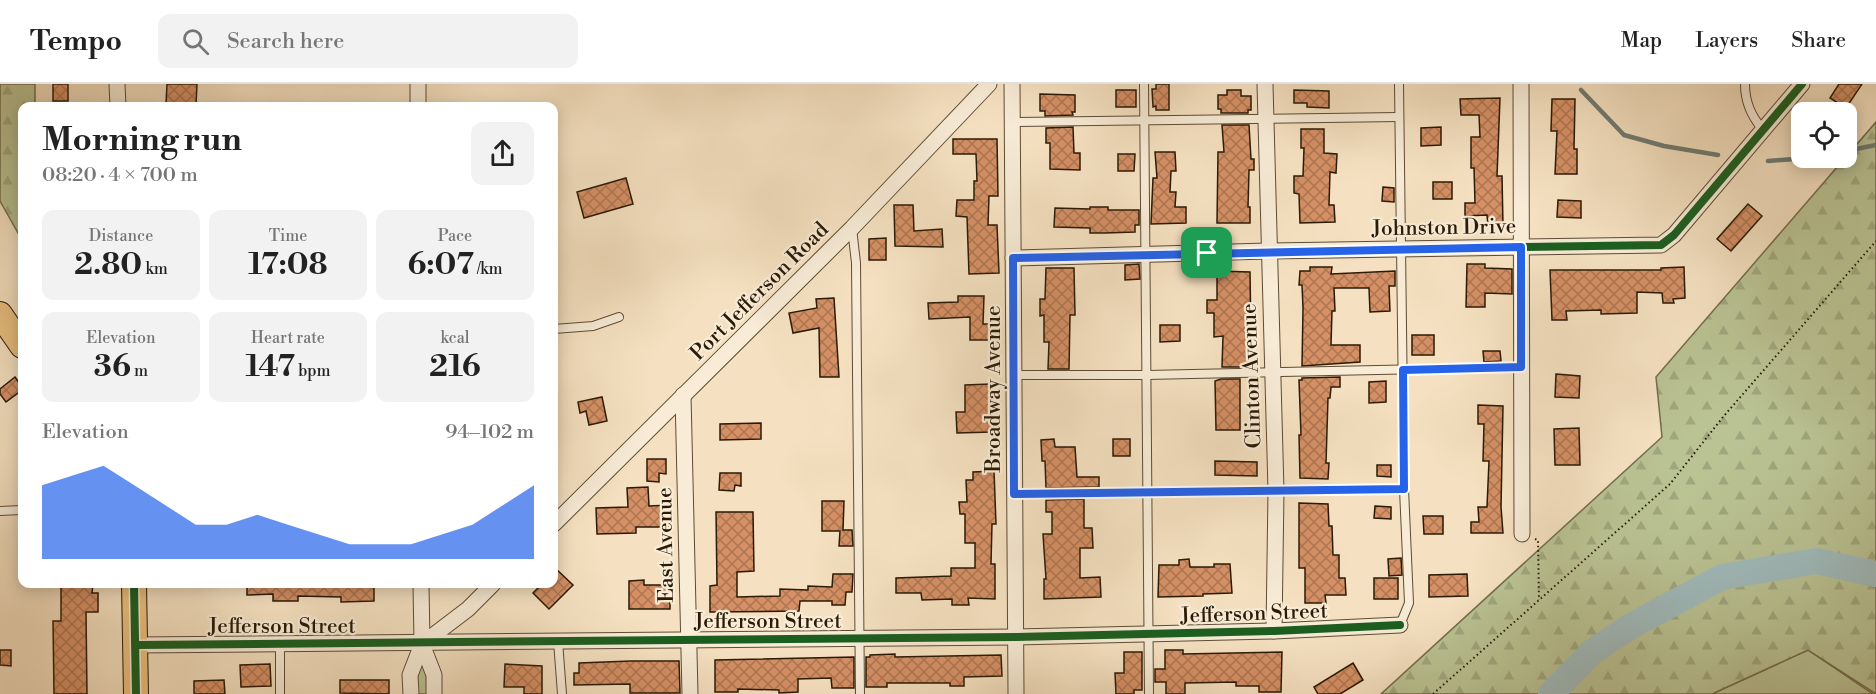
<!DOCTYPE html>
<meta charset="utf-8">
<style>
:root{--surface:#fff;--page:#f2f2f2;--text:#222;--muted:#767676;--line:#e0e0e0;--accent:#2563eb}
body{margin:0;font-family:"Libre Bodoni",serif;background:var(--page);color:var(--text);height:100vh;display:flex;flex-direction:column;font-size:22px;white-space:nowrap}
*{box-sizing:border-box;margin:0}
p{font-size:20px;color:var(--muted)}
.icon{flex:none;width:33px;height:33px;fill:none;stroke:currentColor;stroke-width:2;stroke-linecap:round;stroke-linejoin:round}
.map{position:relative;flex:1;overflow:hidden}
.sheet{position:absolute;left:18px;top:18px;width:540px;height:486px;display:flex;flex-direction:column;background:var(--surface);border-radius:12px;box-shadow:0 3px 15px #0003}
.sheet>*{flex:none}
.tools{position:absolute;left:1791px;top:18px;display:grid;gap:12px}
.tools a{display:grid;place-items:center;width:66px;height:66px;border-radius:12px;background:var(--surface);box-shadow:0 3px 15px #0003;font-size:30px}
.pin{position:absolute;display:grid;place-items:center;width:51px;height:51px;color:#fff;margin:-26px;border-radius:12px;box-shadow:0 3px 9px #0006}
.round{display:grid;place-items:center;flex:none;width:63px;height:63px;border-radius:12px;background:var(--page)}
.overview{display:flex;align-items:center;justify-content:space-between;height:102px;padding:0 24px}
h1{font-size:33px;font-weight:700;line-height:45px}
.stats{display:grid;grid-template-columns:repeat(3,1fr);gap:9px;height:102px;padding:6px 24px}
.stats div{display:grid;align-content:center;border-radius:12px;background:var(--page);text-align:center}
.stats b{font-size:30px;font-weight:700}
.stats small{font-size:16px;font-weight:400}
.stats p{font-size:16px}
.chart{height:168px;padding:12px 24px}
.chart p{display:flex;justify-content:space-between}
.chart svg{width:100%;height:108px;margin-top:6px;fill:var(--accent);opacity:.7}
header{display:flex;align-items:center;gap:36px;box-sizing:border-box;height:84px;padding:0 30px;background:var(--surface);border-bottom:2px solid var(--line)}
header strong{font-size:28px}
nav{display:flex;gap:33px;margin-inline-start:auto;font-size:21px}
.search{width:420px;height:54px;background:var(--page);display:flex;align-items:center;gap:15px;box-sizing:border-box;padding:0 21px;border-radius:12px;color:var(--muted);font-size:22px}
.map>svg:first-child{display:block}
.green{fill:#bac394;stroke:#726e4d;stroke-width:1.5}
.forest{fill:url(#forest-firs);stroke:#726e4d;stroke-width:1.5}
.lines{fill:none;stroke-linecap:round;stroke-linejoin:round}
.stream{stroke:#717b73;stroke-width:4.5}
.river{stroke:#a0bbbc;stroke-width:26}
.building{fill:url(#building-cross-hatch);stroke:#2a1a06;stroke-width:1.5}
.lane-casing{stroke:#5d4c35;stroke-width:10}
.street-casing{stroke:#5d4c35;stroke-width:17}
.primary-casing{stroke:#2a1a06;stroke-width:26}
.path{stroke:#2a1a06;stroke-width:2;stroke-dasharray:1.5 3;stroke-linecap:butt}
.lane{stroke:#f8ecd7;stroke-width:8}
.street{stroke:#f8ecd7;stroke-width:15}
.primary{stroke:#eac080;stroke-width:24}
.cycleway-casing{stroke:#f8ecd7;stroke-width:11}
.cycleway{stroke:#1b5e20;stroke-width:8}
.route-casing{stroke:#fff;stroke-width:12}
.route{stroke:#2563eb;stroke-width:8}
.labels{text-anchor:middle;stroke-width:4.5;stroke-linejoin:round;paint-order:stroke}
.street-label{font-size:21px;fill:#2a1a06;stroke:#f8ecd7}
</style>
<header>
<strong>Tempo</strong>
<div class="search"><svg class="icon" aria-label="search" viewBox="0 0 24 24"><circle cx="10" cy="10" r="6"/><path d="M15 15l6 6"/></svg>Search here</div>
<nav><a>Map</a><a>Layers</a><a>Share</a></nav>
</header>
<div class="map">
<svg width="1876" height="610" viewBox="0 0 1876 610">
<defs>
<pattern id="forest-firs" width="22" height="20" patternUnits="userSpaceOnUse" patternTransform="scale(1.5)"><rect width="22" height="20" fill="#bac394"/><path d="M5 1l3.5 6h-7zM16 11l3.5 6h-7z" fill="#a0a77e"/></pattern>
<pattern id="building-cross-hatch" width="8" height="8" patternUnits="userSpaceOnUse" patternTransform="scale(1.5)"><rect width="8" height="8" fill="#d59065"/><path d="M0 0l8 8M0 8l8-8" fill="none" stroke="#ad7551"/></pattern>
</defs>
<rect width="100%" height="100%" fill="#f5e1c1"/>
<filter id="stains"><feTurbulence type="fractalNoise" baseFrequency=".00333" numOctaves="4"/><feColorMatrix values="0 0 0 0 .2 0 0 0 0 .09 0 0 0 0 .02 0 0 0 .5 -.17"/></filter>
<radialGradient id="worn" r=".72"><stop offset=".6" stop-color="#630" stop-opacity="0"/><stop offset="1" stop-color="#630" stop-opacity=".3"/></radialGradient>
<g class="green">
<polygon points="422,560 434,610 411,610"/>
<polygon points="1808,566 1873,610 1712,610"/>
</g>
<g class="forest">
<polygon points="0,0 35,0 35,22 22,22 22,156 0,117"/>
<polygon points="1876,38 1876,610 1808,566 1712,610 1381,610 1662,353 1656,293"/>
</g>
<g class="lines">
<g class="stream">
<polyline points="1581,6 1624,51 1664,62 1718,71"/>
<polyline points="1846,67 1876,61"/>
<polyline points="1768,77 1808,74"/>
</g>
<polyline class="river" points="1551,610 1592,568 1631,542 1722,493 1816,477 1876,490"/>
</g>
<g class="building">
<rect x="53" y="0" width="15" height="17"/>
<polygon points="167,0 197,0 196,21 166,20"/>
<polygon points="1156,0 1169,0 1169,26 1156,26 1156,22 1153,23 1152,5 1156,5"/>
<polygon points="1839,0 1862,0 1846,24 1830,14"/>
<rect x="1116" y="6" width="20" height="17"/>
<polygon points="1227,6 1241,6 1241,12 1251,12 1251,26 1248,26 1248,29 1221,29 1221,25 1218,25 1218,11 1227,11"/>
<polygon points="1294,6 1329,7 1329,24 1307,23 1307,19 1294,19"/>
<polygon points="1040,10 1075,11 1075,28 1072,28 1073,31 1045,32 1045,27 1040,27"/>
<polygon points="1500,14 1497,92 1502,92 1503,141 1488,142 1487,131 1465,132 1465,119 1475,119 1474,84 1471,84 1471,53 1480,53 1479,31 1461,31 1460,15"/>
<polygon points="1552,15 1575,15 1574,65 1577,65 1577,90 1555,90 1557,47 1551,47"/>
<polygon points="1222,41 1249,41 1251,75 1254,75 1254,86 1249,86 1248,123 1250,123 1250,139 1217,139 1218,68 1224,68"/>
<polygon points="1073,43 1074,69 1080,69 1080,86 1050,85 1050,59 1046,59 1046,44"/>
<polygon points="1441,43 1441,61 1421,62 1421,44"/>
<polygon points="1301,45 1324,45 1324,69 1337,70 1336,89 1330,88 1329,121 1334,121 1335,138 1300,139 1299,110 1294,109 1294,92 1303,92 1304,64 1301,64"/>
<polygon points="953,55 997,55 998,112 989,112 988,141 997,141 999,189 969,190 967,133 956,132 957,116 974,116 974,97 977,97 976,70 953,70"/>
<polygon points="1155,68 1175,68 1176,87 1171,87 1170,108 1176,108 1175,123 1186,123 1186,139 1151,140 1153,94 1157,94"/>
<polygon points="1118,70 1135,70 1134,87 1118,87"/>
<polygon points="626,94 633,120 584,134 577,108"/>
<rect x="1433" y="98" width="19" height="17"/>
<polygon points="1383,103 1394,104 1394,118 1382,117"/>
<polygon points="1558,116 1581,117 1581,134 1557,133"/>
<polygon points="1748,120 1762,132 1731,167 1717,155"/>
<polygon points="894,121 913,121 914,147 942,145 943,163 895,162"/>
<polygon points="1090,123 1108,123 1108,126 1139,126 1139,141 1135,141 1135,148 1104,149 1090,149 1090,144 1054,143 1055,124 1090,125"/>
<polygon points="886,154 886,176 869,176 869,155"/>
<polygon points="1139,180 1140,195 1125,196 1125,181"/>
<polygon points="1467,180 1485,180 1485,184 1512,185 1512,210 1485,209 1485,223 1466,223"/>
<polygon points="1310,183 1332,183 1331,190 1395,187 1395,202 1389,202 1390,227 1370,228 1369,204 1334,204 1335,227 1332,227 1331,261 1360,261 1360,278 1302,282 1303,224 1302,201 1299,201 1300,187 1310,187"/>
<polygon points="1684,183 1685,214 1673,215 1674,219 1663,219 1662,209 1637,208 1637,229 1601,230 1601,226 1566,227 1567,236 1552,236 1550,186 1661,186 1661,184"/>
<polygon points="1046,184 1074,184 1075,231 1070,231 1069,285 1048,285 1049,258 1044,258 1044,231 1040,232 1040,215 1045,215"/>
<polygon points="1217,187 1250,188 1251,252 1248,252 1247,283 1222,283 1223,252 1214,253 1214,229 1207,229 1207,216 1217,216"/>
<polygon points="958,212 984,212 983,240 992,240 993,256 970,256 970,233 929,235 928,219 958,218"/>
<polygon points="834,214 839,293 820,293 819,244 793,249 789,229 817,224 816,215"/>
<polygon points="1160,241 1180,241 1180,257 1160,258"/>
<rect x="1412" y="251" width="22" height="20"/>
<polygon points="1483,267 1500,267 1501,277 1484,278"/>
<polygon points="1556,290 1580,292 1579,314 1555,313"/>
<polygon points="15,293 22,303 22,306 6,318 0,310 0,305"/>
<polygon points="1340,293 1340,303 1331,303 1330,314 1328,314 1326,379 1329,379 1328,395 1300,394 1299,351 1301,351 1299,296 1302,296 1302,294"/>
<polygon points="1221,295 1240,295 1240,346 1216,346 1215,297"/>
<polygon points="1386,297 1386,318 1369,319 1369,298"/>
<polygon points="990,300 991,348 957,349 956,328 965,328 965,301"/>
<polygon points="602,313 607,337 589,341 586,327 580,329 578,318"/>
<polygon points="1478,321 1503,322 1501,423 1503,449 1471,449 1471,438 1479,438 1478,423 1487,423 1489,377 1483,377 1484,340 1478,340"/>
<polygon points="761,339 761,355 720,356 720,340"/>
<polygon points="1579,344 1580,381 1555,381 1554,345"/>
<polygon points="1054,355 1055,363 1075,363 1077,393 1099,393 1099,403 1046,404 1045,377 1042,377 1041,356"/>
<rect x="1113" y="355" width="17" height="17"/>
<polygon points="647,375 666,375 666,390 659,389 659,398 647,397"/>
<polygon points="1215,377 1257,378 1257,392 1215,391"/>
<polygon points="1377,381 1391,381 1391,393 1377,392"/>
<polygon points="994,387 996,440 992,440 991,480 995,480 995,515 968,514 969,521 952,521 952,515 922,516 921,509 896,509 896,494 951,492 951,484 975,484 975,459 965,459 965,430 960,430 959,418 967,418 966,396 973,396 973,388"/>
<polygon points="720,389 741,389 741,402 735,401 734,407 719,406"/>
<polygon points="648,403 649,422 670,421 670,443 636,443 636,449 597,450 596,424 628,423 627,404"/>
<polygon points="1084,415 1084,444 1092,444 1093,464 1080,464 1080,494 1100,493 1101,513 1044,515 1044,495 1046,495 1043,450 1052,450 1052,428 1046,428 1046,416"/>
<polygon points="822,417 844,417 843,446 852,446 853,462 839,462 840,447 822,447"/>
<polygon points="1299,419 1328,420 1329,442 1332,442 1333,471 1339,471 1339,494 1345,494 1346,511 1325,511 1326,519 1305,519 1305,484 1299,484"/>
<polygon points="1375,422 1391,423 1391,435 1374,434"/>
<polygon points="716,428 753,428 754,487 737,488 737,513 780,512 780,505 808,506 808,502 832,503 833,490 853,490 852,508 846,508 845,521 832,521 832,517 800,517 799,527 710,528 710,502 717,501"/>
<polygon points="1423,432 1443,432 1443,450 1424,450"/>
<polygon points="1401,474 1402,491 1389,492 1388,475"/>
<polygon points="1189,475 1190,483 1214,483 1214,480 1230,480 1232,509 1203,510 1203,512 1158,513 1159,481 1179,481 1179,476"/>
<polygon points="554,483 573,501 549,525 533,509 542,500 554,500"/>
<polygon points="1467,490 1468,512 1429,513 1429,491"/>
<rect x="1374" y="494" width="24" height="21"/>
<polygon points="644,496 644,501 670,501 670,525 629,525 629,497"/>
<polygon points="61,500 93,500 92,509 98,509 98,528 86,528 87,610 54,610 53,537 61,537"/>
<polygon points="247,500 374,500 374,517 341,518 341,513 298,512 298,517 273,517 273,510 247,511"/>
<polygon points="0,566 11,566 11,582 0,581"/>
<polygon points="1165,566 1183,566 1183,570 1282,568 1281,608 1259,608 1259,602 1236,602 1236,598 1185,599 1185,610 1166,610 1166,598 1155,598 1155,585 1165,585"/>
<polygon points="1124,568 1142,568 1142,606 1134,606 1134,610 1116,610 1115,589 1124,589"/>
<polygon points="895,570 895,573 1001,571 1002,592 964,593 964,602 950,602 950,599 887,599 887,603 866,603 866,573 870,573 870,571"/>
<polygon points="854,573 854,604 832,604 831,594 798,595 798,608 779,609 779,606 738,605 738,608 715,608 715,576"/>
<polygon points="631,577 679,577 680,609 630,609 630,600 574,601 574,589 579,589 579,579"/>
<polygon points="1353,579 1363,596 1340,610 1318,610 1314,603"/>
<polygon points="270,580 271,602 241,603 240,581"/>
<polygon points="505,580 542,582 542,610 524,610 524,603 504,603"/>
<polygon points="224,596 225,610 194,610 194,597"/>
<polygon points="340,596 389,596 389,610 340,609"/>
</g>
<g class="lines">
<defs>
<g id="lane">
<polyline points="1144,0 1149,610"/>
<polyline points="1399,0 1404,405 1409,519 1400,541"/>
<path d="M1745,0C1745,18 1751,31 1762,45"/>
<polyline points="1012,38 1399,33"/>
<polyline points="852,144 856,179 860,610"/>
<polyline points="554,245 593,242 619,233"/>
<polyline points="1014,291 1147,291 1521,283"/>
<polyline points="1014,410 1404,405"/>
<polyline points="0,427 22,426"/>
<polyline points="558,557 562,610"/>
<polyline points="280,560 280,610"/>
</g>
<g id="street">
<polyline points="117,0 118,22"/>
<polyline points="418,0 418,22"/>
<polyline points="1012,0 1016,610"/>
<polyline points="1265,0 1276,407 1274,547"/>
<polyline points="1521,0 1522,450"/>
<polyline points="1013,174 1268,167 1661,161 1674,151 1802,0"/>
<polyline points="683,311 690,610"/>
<polyline points="554,440 852,144 989,0"/>
<polyline points="422,560 468,525 493,500"/>
<polyline points="422,560 434,591 434,610"/>
<polyline points="136,561 1015,553 1274,547 1400,541"/>
<polyline points="411,610 410,591 422,560 421,500"/>
</g>
<g id="primary">
<polyline points="0,230 22,262"/>
<polyline points="134,500 136,610"/>
</g>
</defs>
<use href="#lane" class="lane-casing"/>
<use href="#street" class="street-casing"/>
<use href="#primary" class="primary-casing"/>
<g class="path">
<polyline points="1535,455 1538,456 1539,516"/>
<polyline points="1433,610 1670,400 1723,333 1876,157"/>
</g>
<use href="#lane" class="lane"/>
<use href="#street" class="street"/>
<use href="#primary" class="primary"/>
<defs>
<g id="cycleway">
<polyline points="1013,174 1268,167 1661,161 1674,151 1802,0"/>
<polyline points="134,500 136,610"/>
<polyline points="136,561 1015,553 1274,547 1400,541"/>
</g>
</defs>
<use href="#cycleway" class="cycleway-casing"/>
<use href="#cycleway" class="cycleway"/>
</g>
<g class="lines">
<defs>
<polygon id="route" points="1521,163 1521,283 1403,286 1404,405 1014,410 1013,174"/>
</defs>
<use href="#route" class="route-casing"/>
<use href="#route" class="route"/>
</g>
<g class="labels">
<g class="street-label">
<text transform="translate(1444 143) rotate(-1)" y="7">Johnston Drive</text>
<text transform="translate(759 207) rotate(-45)" y="7">Port Jefferson Road</text>
<text transform="translate(1251 292) rotate(-92)" y="7">Clinton Avenue</text>
<text transform="translate(993 305) rotate(-90)" y="7">Broadway Avenue</text>
<text transform="translate(665 461) rotate(-91)" y="7">East Avenue</text>
<text transform="translate(1254 529) rotate(-2)" y="7">Jefferson Street</text>
<text x="768" y="544">Jefferson Street</text>
<text x="282" y="549">Jefferson Street</text>
</g>
</g>
<rect width="100%" height="100%" filter="url(#stains)"/>
<rect width="100%" height="100%" fill="url(#worn)"/>
</svg>
<div class="tools">
<a><svg class="icon" aria-label="locate" viewBox="0 0 24 24"><circle cx="12" cy="12" r="6"/><path d="M12 2v4M12 18v4M2 12h4M18 12h4"/></svg></a>
</div>
<div class="pin" style="left:1207px;top:169px;background:#1e9e55"><svg class="icon" aria-label="arrive" viewBox="0 0 24 24"><path d="M6 21V4h12l-3 4 3 4H6"/></svg></div>
<section class="sheet">
<div class="overview"><div><h1>Morning run</h1><p>08:20 · 4 × 700 m</p></div><a class="round"><svg class="icon" aria-label="share" viewBox="0 0 24 24"><path d="M12 15V3M7 8l5-5 5 5M5 13v7h14v-7"/></svg></a></div>
<div class="stats">
<div><p>Distance</p><b>2.80<small> km</small></b></div>
<div><p>Time</p><b>17:08</b></div>
<div><p>Pace</p><b>6:07<small> /km</small></b></div>
</div>
<div class="stats">
<div><p>Elevation</p><b>36<small> m</small></b></div>
<div><p>Heart rate</p><b>147<small> bpm</small></b></div>
<div><p>kcal</p><b>216</b></div>
</div>
<div class="chart"><p><span>Elevation</span>94–102 m</p>
<svg viewBox="0 0 160 44" preserveAspectRatio="none"><path d="M0 44V14L10 10L20 6L30 14L40 22L50 30L60 30L70 26L80 30L90 34L100 38L110 38L120 38L130 34L140 30L150 22L160 14V44z"/></svg>
</div>
</section>
</div>
